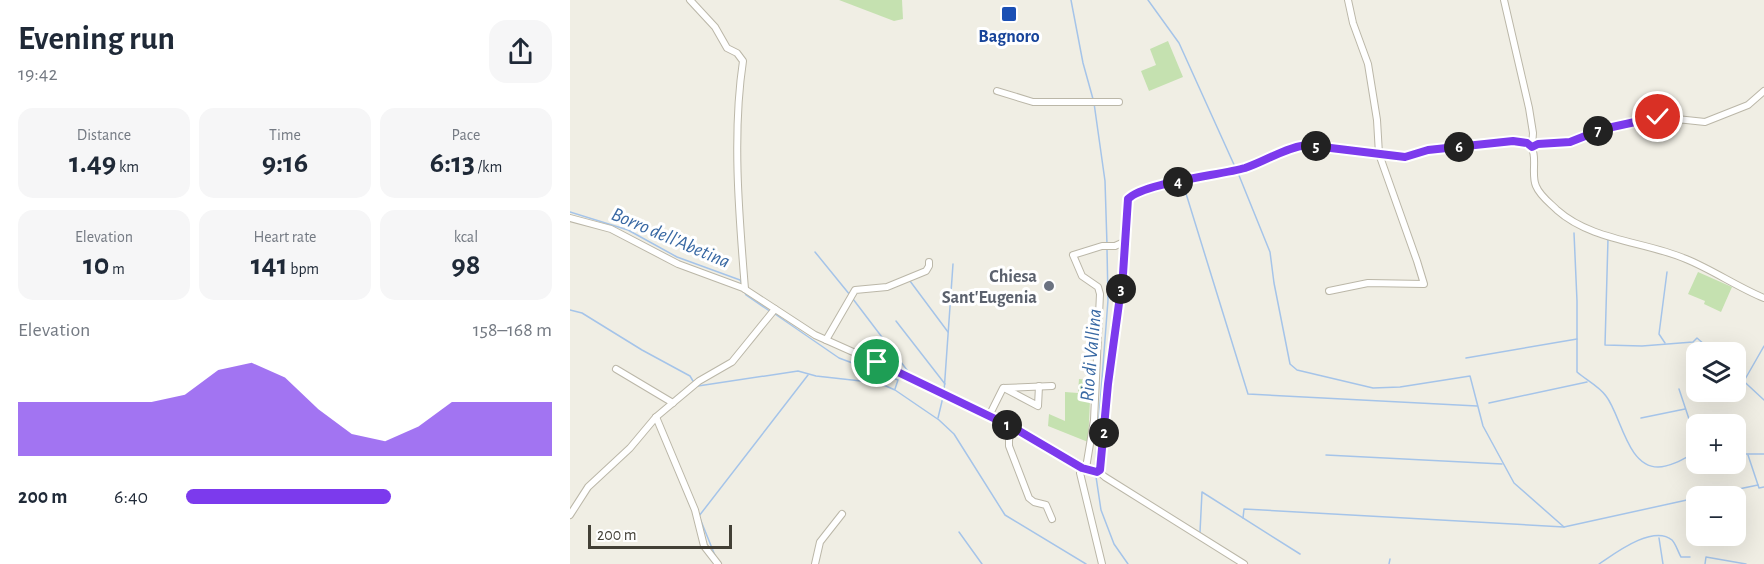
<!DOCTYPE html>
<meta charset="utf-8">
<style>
:root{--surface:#fff;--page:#f6f6f7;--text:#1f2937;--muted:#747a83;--accent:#7c3aed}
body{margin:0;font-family:"Alegreya Sans",sans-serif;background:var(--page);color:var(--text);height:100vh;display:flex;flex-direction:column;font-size:22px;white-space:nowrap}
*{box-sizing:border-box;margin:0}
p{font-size:20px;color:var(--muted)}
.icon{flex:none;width:33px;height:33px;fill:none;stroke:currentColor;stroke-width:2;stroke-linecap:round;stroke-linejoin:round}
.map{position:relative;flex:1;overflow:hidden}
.details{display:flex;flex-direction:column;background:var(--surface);width:570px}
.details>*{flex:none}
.tools{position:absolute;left:1116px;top:342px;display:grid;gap:12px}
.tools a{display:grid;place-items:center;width:60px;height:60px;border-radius:12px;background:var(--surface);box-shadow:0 6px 24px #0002;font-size:30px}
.scale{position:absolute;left:18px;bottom:15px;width:144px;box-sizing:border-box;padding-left:6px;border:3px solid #423f35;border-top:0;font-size:16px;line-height:21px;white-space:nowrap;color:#423f35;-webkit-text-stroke:4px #fff;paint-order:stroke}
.pin{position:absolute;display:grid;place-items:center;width:51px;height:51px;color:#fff;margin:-26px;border:3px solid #fff;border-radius:50%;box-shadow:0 2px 6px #0007}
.km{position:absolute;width:30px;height:30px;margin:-15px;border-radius:50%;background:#222;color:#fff;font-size:16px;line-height:30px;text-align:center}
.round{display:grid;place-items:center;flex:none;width:63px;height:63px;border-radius:18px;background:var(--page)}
.summary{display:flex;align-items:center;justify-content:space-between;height:102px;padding:0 18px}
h1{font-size:33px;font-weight:700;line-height:45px}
.figures{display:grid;grid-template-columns:repeat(3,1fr);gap:9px;height:102px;padding:6px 18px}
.figures div{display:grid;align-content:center;border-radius:15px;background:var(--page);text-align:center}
.figures b{font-size:30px;font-weight:700}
.figures small{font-size:16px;font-weight:400}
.figures p{font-size:16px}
.chart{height:168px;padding:12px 18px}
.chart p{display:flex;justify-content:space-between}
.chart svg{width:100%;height:108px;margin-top:6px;fill:var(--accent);opacity:.7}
ul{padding:0 18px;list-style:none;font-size:20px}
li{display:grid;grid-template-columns:96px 72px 1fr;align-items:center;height:45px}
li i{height:15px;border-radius:8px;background:var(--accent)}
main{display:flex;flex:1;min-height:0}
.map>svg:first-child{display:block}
.green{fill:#c5e1b0}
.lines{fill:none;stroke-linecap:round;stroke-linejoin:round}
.stream{stroke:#a5c4e9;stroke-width:1.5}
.minor-casing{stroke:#bbb7a8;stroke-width:8}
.minor{stroke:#fff;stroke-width:6}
.route-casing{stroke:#fff;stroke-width:12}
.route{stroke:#7c3aed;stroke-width:8}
.transit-dot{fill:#1a4fb4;stroke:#fff;stroke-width:2}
.worship-dot{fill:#6b7280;stroke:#fff;stroke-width:2}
.labels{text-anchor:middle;stroke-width:6;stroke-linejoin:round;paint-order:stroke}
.transit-label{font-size:18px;font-weight:bold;fill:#164399;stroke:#fff}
.worship-label{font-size:18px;font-weight:bold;fill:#5b616d;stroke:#fff;text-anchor:end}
.water-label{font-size:20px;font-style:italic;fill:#3868a3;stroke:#fff}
</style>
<main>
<section class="details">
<div class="summary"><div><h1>Evening run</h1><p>19:42</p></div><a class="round"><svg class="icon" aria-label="share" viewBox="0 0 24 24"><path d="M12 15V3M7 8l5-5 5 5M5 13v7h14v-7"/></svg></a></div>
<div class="figures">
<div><p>Distance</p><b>1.49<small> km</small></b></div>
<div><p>Time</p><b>9:16</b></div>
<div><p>Pace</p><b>6:13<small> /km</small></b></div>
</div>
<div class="figures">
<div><p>Elevation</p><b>10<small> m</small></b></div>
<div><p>Heart rate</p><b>141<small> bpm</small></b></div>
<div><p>kcal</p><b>98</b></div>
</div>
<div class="chart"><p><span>Elevation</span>158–168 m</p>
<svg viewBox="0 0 160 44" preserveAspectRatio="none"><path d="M0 44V22L10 22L20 22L30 22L40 22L50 19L60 9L70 6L80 12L90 25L100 35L110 38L120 32L130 22L140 22L150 22L160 22V44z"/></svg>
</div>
<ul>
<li><b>200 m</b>6:40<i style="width:56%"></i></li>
</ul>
</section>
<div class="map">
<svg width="1194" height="564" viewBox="0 0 1194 564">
<rect width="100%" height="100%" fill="#f0eee4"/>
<g class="green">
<polygon points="269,0 332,0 333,19 324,21"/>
<polygon points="598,41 613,77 579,91 571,71 586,65 580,49"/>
<polygon points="1128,272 1162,287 1151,312 1134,304 1135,301 1118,294"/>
<polygon points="509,379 521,380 518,442 478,426 479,414 495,421 495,392 508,393"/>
</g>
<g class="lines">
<g class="stream">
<polyline points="501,0 513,63 523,99"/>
<polyline points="578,0 609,43 666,169"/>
<polyline points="524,103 535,181 537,245"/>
<polyline points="668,173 700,252 704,283 720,364 727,370 803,388 830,387 900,376 913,426 944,483 994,527"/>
<polyline points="614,187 678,394 907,406"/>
<polyline points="0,212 58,230 107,257 170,280 172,284"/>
<path d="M1004,233L1007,301V372C1016,380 1029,386 1036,396C1051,415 1057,467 1088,467C1101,467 1115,458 1126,452"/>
<polyline points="1038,239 1035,345 1072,346 1123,342 1127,338 1143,352"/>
<polyline points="537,249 538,300 525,470 531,510 544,544 558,564"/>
<polyline points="245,252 280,295"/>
<polyline points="340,281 378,332"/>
<polyline points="174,291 176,295 201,312"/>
<polyline points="283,299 340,374"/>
<polyline points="0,310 12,313 72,350 120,376 123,381"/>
<polyline points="205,314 269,358 328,380 325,389"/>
<polyline points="326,321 375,384"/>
<polyline points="1095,343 1089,334 1097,272"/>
<polyline points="896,358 1007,339"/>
<polyline points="1166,374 1194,400"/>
<polyline points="1174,381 1194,346"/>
<polyline points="128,386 228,371 246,376 309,383 325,390 369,420 384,434 435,515 516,564"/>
<polyline points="1109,389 1126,440"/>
<polyline points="374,392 383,264"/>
<polyline points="919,403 1017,382"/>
<polyline points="368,418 373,397"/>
<polyline points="1071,418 1115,409"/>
<polyline points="1166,454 1194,454"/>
<polyline points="756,455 932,464"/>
<polyline points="1178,455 1188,485"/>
<polyline points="1135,496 1188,485 1189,488 1194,487"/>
<polyline points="673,518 674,509 994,527 1126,498"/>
<polyline points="389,532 412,564"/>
<polyline points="630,532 632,492 730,554"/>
<polyline points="1089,538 1093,564"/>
<polyline points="146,558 129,516 238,375"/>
<polyline points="819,564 820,559"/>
<path d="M1029,564C1044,554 1083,524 1102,540C1106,544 1108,552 1111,557H1120"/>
<polyline points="1135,564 1136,557 1176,564"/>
</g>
<defs>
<g id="minor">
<path d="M120,0L145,27L157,48L167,53L173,61C162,134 169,215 175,289"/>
<polyline points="934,0 959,108 963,133 962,146 968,144 1000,142 1033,129 1088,117 1135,122 1178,105 1194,91"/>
<polyline points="427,91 463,102 549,102"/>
<polyline points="0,218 41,229 108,264 173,288 245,335 357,385 444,428 507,463 512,468 510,473 532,564"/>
<polyline points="759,291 798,283 854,284 847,261 809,154 807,120 798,64 783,23 778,0"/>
<polyline points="256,340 285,290 317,287 356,271 359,266 359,262"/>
<polyline points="46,369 103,403"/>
<polyline points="434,388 468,406 469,386"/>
<polyline points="419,416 433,388 482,386"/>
<polyline points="86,417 125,510 134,546 148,564"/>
<polyline points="444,428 439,439 439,446 459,498 464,502 476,505 482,519"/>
<polyline points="516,468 524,420 530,294 528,287 512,276 503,255 532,246 545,246 554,242"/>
<path d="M529,472L553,274L558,199C572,184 651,175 675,168C696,161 714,148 736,145L835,157L858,150L877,148L943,141L957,143C970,152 960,173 966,186C970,196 980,203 987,210C1022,241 1074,241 1116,259C1143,270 1167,287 1194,298"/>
<polyline points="529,472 535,477 674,564"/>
<polyline points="0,515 18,487 60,448 86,417 129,381 162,362 205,309"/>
<polyline points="245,564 250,542 272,514"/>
</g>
</defs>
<use href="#minor" class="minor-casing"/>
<use href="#minor" class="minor"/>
</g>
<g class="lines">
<defs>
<path id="route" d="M307,362L444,428L512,468L527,472L530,470L538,384L553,274L558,199C572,183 651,175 675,168C696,161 714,148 736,145L835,157L858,150L943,141L957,143L962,147L968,144L1000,142L1033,129L1088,117"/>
</defs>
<use href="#route" class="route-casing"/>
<use href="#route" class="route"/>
</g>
<rect class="transit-dot" x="431" y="6" width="16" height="16" rx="3"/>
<circle class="worship-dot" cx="479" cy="286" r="6"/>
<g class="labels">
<g class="transit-label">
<text x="439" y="42">Bagnoro</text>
</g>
<g class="worship-label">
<text x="467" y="282">Chiesa<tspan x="467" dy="21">Sant'Eugenia</tspan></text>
</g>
<g class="water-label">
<text transform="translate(101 237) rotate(23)" y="7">Borro dell'Abetina</text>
<text transform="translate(520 355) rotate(-85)" y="7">Rio di Vallina</text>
</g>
</g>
</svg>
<div class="tools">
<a><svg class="icon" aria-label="layers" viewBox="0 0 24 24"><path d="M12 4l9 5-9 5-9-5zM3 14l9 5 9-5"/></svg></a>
<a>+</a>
<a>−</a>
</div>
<div class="scale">200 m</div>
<div class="pin" style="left:307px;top:362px;background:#1e9e55"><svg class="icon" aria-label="arrive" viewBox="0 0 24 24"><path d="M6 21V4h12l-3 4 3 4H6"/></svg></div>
<div class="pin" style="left:1088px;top:117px;background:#d93025"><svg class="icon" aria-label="check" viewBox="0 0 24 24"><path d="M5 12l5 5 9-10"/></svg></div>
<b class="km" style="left:437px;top:425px">1</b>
<b class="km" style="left:534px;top:433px">2</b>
<b class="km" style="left:551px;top:289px">3</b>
<b class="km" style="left:608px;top:182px">4</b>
<b class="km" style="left:746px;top:146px">5</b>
<b class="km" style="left:889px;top:147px">6</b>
<b class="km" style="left:1028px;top:131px">7</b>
</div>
</main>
